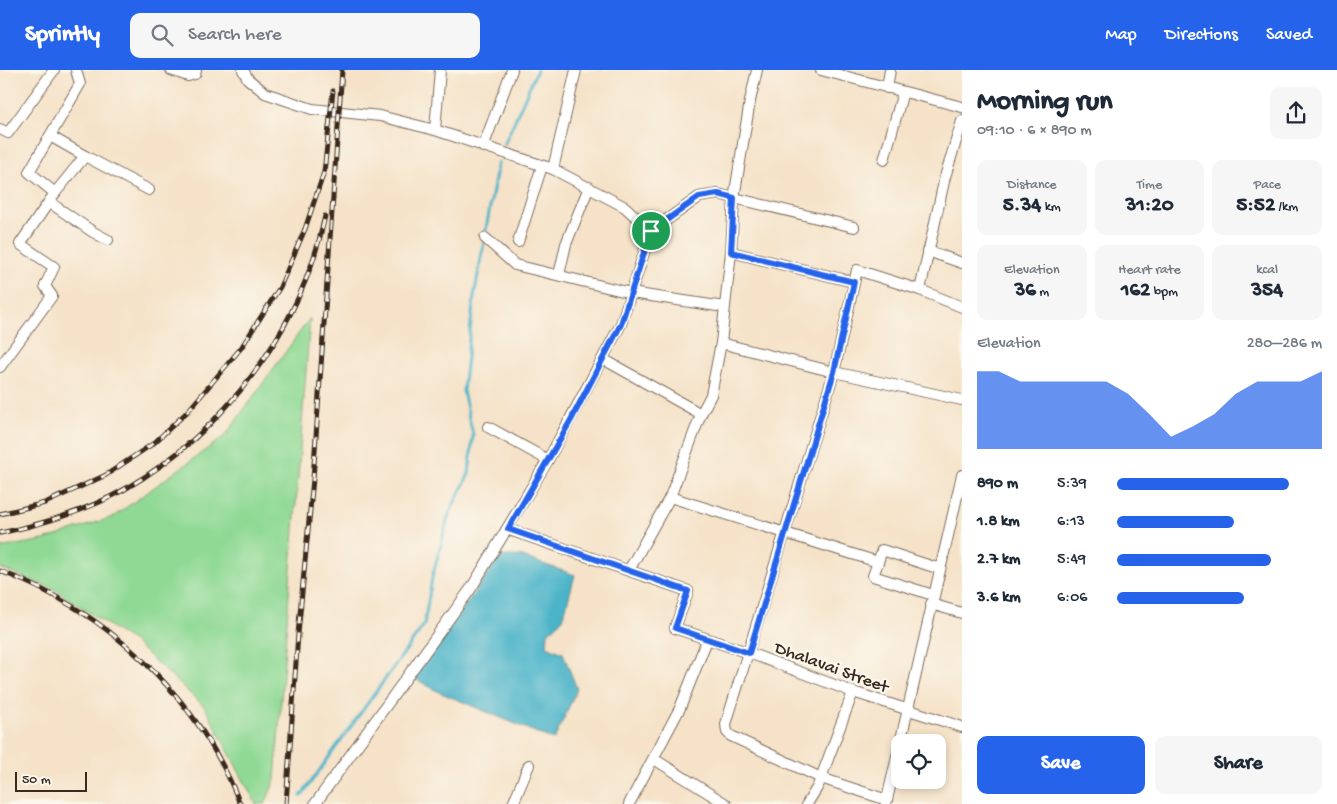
<!DOCTYPE html>
<meta charset="utf-8">
<style>
:root{--surface:#fff;--page:#f6f6f7;--text:#1f2937;--muted:#747a83;--accent:#2563eb}
body{margin:0;font-family:"Gochi Hand",sans-serif;background:var(--page);color:var(--text);height:100vh;display:flex;flex-direction:column;font-size:19px;white-space:nowrap}
*{box-sizing:border-box;margin:0}
p{font-size:16px;color:var(--muted)}
.icon{flex:none;width:28px;height:28px;fill:none;stroke:currentColor;stroke-width:2;stroke-linecap:round;stroke-linejoin:round}
.map{position:relative;flex:1;overflow:hidden}
.drawer{display:flex;flex-direction:column;background:var(--surface);width:375px}
.drawer>*{flex:none}
.buttons{position:absolute;left:891px;top:664px;display:grid;gap:10px}
.buttons a{display:grid;place-items:center;width:55px;height:55px;border-radius:10px;background:var(--surface);box-shadow:0 2px 8px #0003;font-size:25px}
.scale{position:absolute;left:15px;bottom:12px;width:72px;box-sizing:border-box;padding-left:5px;border:2px solid #3b2a1e;border-top:0;font-size:14px;line-height:18px;white-space:nowrap;color:#3b2a1e;-webkit-text-stroke:4px #fbf7ec;paint-order:stroke}
.pin{position:absolute;display:grid;place-items:center;width:42px;height:42px;color:#fff;margin:-21px;border:2px solid #fff;border-radius:50%;box-shadow:0 1px 5px #0007}
.round{display:grid;place-items:center;flex:none;width:52px;height:52px;border-radius:10px;background:var(--page)}
.headline{display:flex;align-items:center;justify-content:space-between;height:85px;padding:0 15px}
h1{font-size:28px;font-weight:700;line-height:38px}
.stats{display:grid;grid-template-columns:repeat(3,1fr);gap:8px;height:85px;padding:5px 15px}
.stats div{display:grid;align-content:center;border-radius:10px;background:var(--page);text-align:center}
.stats b{font-size:21px;font-weight:700}
.stats small{font-size:14px;font-weight:400}
.stats p{font-size:14px}
.chart{height:140px;padding:10px 15px}
.chart p{display:flex;justify-content:space-between}
.chart svg{width:100%;height:90px;margin-top:5px;fill:var(--accent);opacity:.7}
.primary-button{display:flex;gap:10px;margin-top:auto;padding:10px 15px}
.primary-button a{flex:1;height:58px;border-radius:10px;background:var(--accent);color:#fff;font-size:20px;font-weight:700;line-height:58px;text-align:center}
.primary-button a+a{background:var(--page);color:var(--text)}
ul{padding:0 15px;list-style:none;font-size:16px}
li{display:grid;grid-template-columns:80px 60px 1fr;align-items:center;height:38px}
li i{height:12px;border-radius:6px;background:var(--accent)}
header{display:flex;align-items:center;gap:30px;box-sizing:border-box;height:70px;padding:0 25px;background:var(--accent);color:#fff}
header strong{font-size:24px}
nav{display:flex;gap:28px;margin-inline-start:auto;font-size:18px}
.search{width:350px;height:45px;background:var(--page);display:flex;align-items:center;gap:12px;box-sizing:border-box;padding:0 18px;border-radius:10px;color:var(--muted);font-size:19px}
main{display:flex;flex:1;min-height:0}
.map>svg:first-child{display:block}
.green{fill:#8fd994;stroke:#658259}
.water{fill:#4bb4c9;stroke:#436f74}
.lines{fill:none;stroke-linecap:round;stroke-linejoin:round}
.stream{stroke:#4bb4c9;stroke-width:3}
.street-casing{stroke:#7c6a5a;stroke-width:12}
.street{stroke:#fff;stroke-width:10}
.rail-casing{stroke:#3b2a1e;stroke-width:5}
.rail{stroke:#fbf7ec;stroke-width:3;stroke-dasharray:9;stroke-linecap:butt}
.route-casing{stroke:#fff;stroke-width:10}
.route{stroke:#2563eb;stroke-width:6}
.labels{text-anchor:middle;stroke-width:5;stroke-linejoin:round;paint-order:stroke}
.street-label{font-size:18px;fill:#3b2a1e;stroke:#fbf7ec}
</style>
<header>
<strong>Sprintly</strong>
<div class="search"><svg class="icon" aria-label="search" viewBox="0 0 24 24"><circle cx="10" cy="10" r="6"/><path d="M15 15l6 6"/></svg>Search here</div>
<nav><a>Map</a><a>Directions</a><a>Saved</a></nav>
</header>
<main>
<div class="map">
<svg width="962" height="734" viewBox="0 0 962 734">
<rect width="100%" height="100%" fill="#fbf7ec"/>
<filter id="ink" filterUnits="userSpaceOnUse"><feTurbulence type="fractalNoise" baseFrequency=".02" numOctaves="2"/><feDisplacementMap in="SourceGraphic" scale="10" xChannelSelector="R" yChannelSelector="G"/><feConvolveMatrix kernelMatrix="1 2 1 2 8 2 1 2 1" color-interpolation-filters="sRGB"/></filter>
<filter id="wash" filterUnits="userSpaceOnUse"><feTurbulence type="fractalNoise" baseFrequency=".0096" numOctaves="4" result="noise"/><feDisplacementMap in="SourceGraphic" scale="20" xChannelSelector="R" yChannelSelector="G"/><feGaussianBlur stdDeviation="1.12" result="paint"/><feColorMatrix in="noise" values="0 0 0 0 0 0 0 0 0 0 0 0 0 0 0 0 0 1.4 0 .05"/><feComposite in="paint" operator="in"/></filter>
<g filter="url(#wash)">
<rect width="100%" height="100%" fill="#f5e2c8"/>
<polygon class="green" points="310,248 275,710 265,734 256,734 205,637 135,573 54,519 0,498 0,478 44,470 113,447 225,366"/>
<polygon class="water" points="500,486 520,486 575,505 563,549 548,563 547,576 563,583 577,619 554,670 439,622 414,608"/>
<g class="lines">
<g class="stream">
<polyline points="504,75 537,0"/>
<polyline points="485,165 498,92"/>
<polyline points="301,726 424,555 432,508 449,444 469,404 473,365 463,321 474,227 484,172"/>
</g>
</g>
</g>
<g filter="url(#ink)">
<g class="lines">
<defs>
<g id="street">
<polyline points="76,0 80,14 29,102 55,123 85,86 149,120"/>
<polyline points="171,0 188,6 195,4 196,0"/>
<polyline points="243,0 248,9 265,23 312,39 380,46 435,60 553,99 625,137 651,161 699,127 718,124 854,157"/>
<polyline points="821,0 962,37"/>
<polyline points="887,18 890,0"/>
<polyline points="0,59 8,63 54,0"/>
<polyline points="435,60 440,0"/>
<polyline points="50,66 85,86"/>
<polyline points="483,77 512,0"/>
<polyline points="884,90 903,22"/>
<polyline points="553,99 576,0"/>
<polyline points="49,132 93,162 108,170"/>
<polyline points="485,168 515,195 631,223 724,237"/>
<polyline points="518,172 542,96"/>
<polyline points="928,181 962,193"/>
<polyline points="731,182 854,212"/>
<polyline points="559,205 566,174 589,117"/>
<polyline points="920,220 962,237"/>
<polyline points="721,273 834,302 962,330"/>
<polyline points="603,289 701,344"/>
<polyline points="0,297 52,226 45,216 54,197 20,174 55,123"/>
<polyline points="488,357 548,390"/>
<polyline points="670,427 878,492 873,506 933,525"/>
<polyline points="507,459 688,521 675,558 749,583 853,622 962,657"/>
<polyline points="878,492 882,480 940,499"/>
<polyline points="629,500 670,427 701,344 711,325 721,273 731,182 734,128 750,31 757,0"/>
<polyline points="931,534 962,543"/>
<polyline points="654,689 726,734"/>
<polyline points="887,730 821,708 731,666 727,662 726,654 834,302 857,200 920,220 945,107 962,51"/>
<polyline points="315,734 472,517 548,390 621,254 651,161"/>
<polyline points="513,734 529,695"/>
<polyline points="629,734 680,638 707,570"/>
<polyline points="807,734 818,716 853,622"/>
<polyline points="886,734 962,405"/>
</g>
</defs>
<use href="#street" class="street-casing"/>
<use href="#street" class="street"/>
<defs>
<g id="rail">
<polyline points="0,444 45,433 106,405 154,373 188,341 241,278 280,217 305,159 324,102 333,21"/>
<path d="M0,463C43,454 87,441 125,419C225,361 301,260 325,146"/>
<path d="M0,501C107,541 199,627 240,734"/>
<polyline points="286,734 298,564 313,409 342,0"/>
</g>
</defs>
<use href="#rail" class="rail-casing"/>
<use href="#rail" class="rail"/>
</g>
</g>
<g class="lines" filter="url(#ink)">
<defs>
<polygon id="route" points="718,124 734,128 731,182 854,212 834,302 749,583 675,558 688,521 508,459 571,350 621,254 651,161 699,127"/>
</defs>
<use href="#route" class="route-casing"/>
<use href="#route" class="route"/>
</g>
<g class="labels">
<g class="street-label">
<text transform="translate(832 596) rotate(20)" y="6">Dhalavai Street</text>
</g>
</g>
</svg>
<div class="buttons">
<a><svg class="icon" aria-label="locate" viewBox="0 0 24 24"><circle cx="12" cy="12" r="6"/><path d="M12 2v4M12 18v4M2 12h4M18 12h4"/></svg></a>
</div>
<div class="scale">50 m</div>
<div class="pin" style="left:651px;top:161px;background:#1e9e55"><svg class="icon" aria-label="arrive" viewBox="0 0 24 24"><path d="M6 21V4h12l-3 4 3 4H6"/></svg></div>
</div>
<section class="drawer">
<div class="headline"><div><h1>Morning run</h1><p>09:10 · 6 × 890 m</p></div><a class="round"><svg class="icon" aria-label="share" viewBox="0 0 24 24"><path d="M12 15V3M7 8l5-5 5 5M5 13v7h14v-7"/></svg></a></div>
<div class="stats">
<div><p>Distance</p><b>5.34<small> km</small></b></div>
<div><p>Time</p><b>31:20</b></div>
<div><p>Pace</p><b>5:52<small> /km</small></b></div>
</div>
<div class="stats">
<div><p>Elevation</p><b>36<small> m</small></b></div>
<div><p>Heart rate</p><b>162<small> bpm</small></b></div>
<div><p>kcal</p><b>354</b></div>
</div>
<div class="chart"><p><span>Elevation</span>280–286 m</p>
<svg viewBox="0 0 160 44" preserveAspectRatio="none"><path d="M0 44V6L10 6L20 11L30 11L40 11L50 11L60 11L70 17L80 27L90 38L100 33L110 27L120 17L130 11L140 11L150 11L160 6V44z"/></svg>
</div>
<ul>
<li><b>890 m</b>5:39<i style="width:84%"></i></li>
<li><b>1.8 km</b>6:13<i style="width:57%"></i></li>
<li><b>2.7 km</b>5:49<i style="width:75%"></i></li>
<li><b>3.6 km</b>6:06<i style="width:62%"></i></li>
</ul>
<div class="primary-button"><a>Save</a><a>Share</a></div>
</section>
</main>
